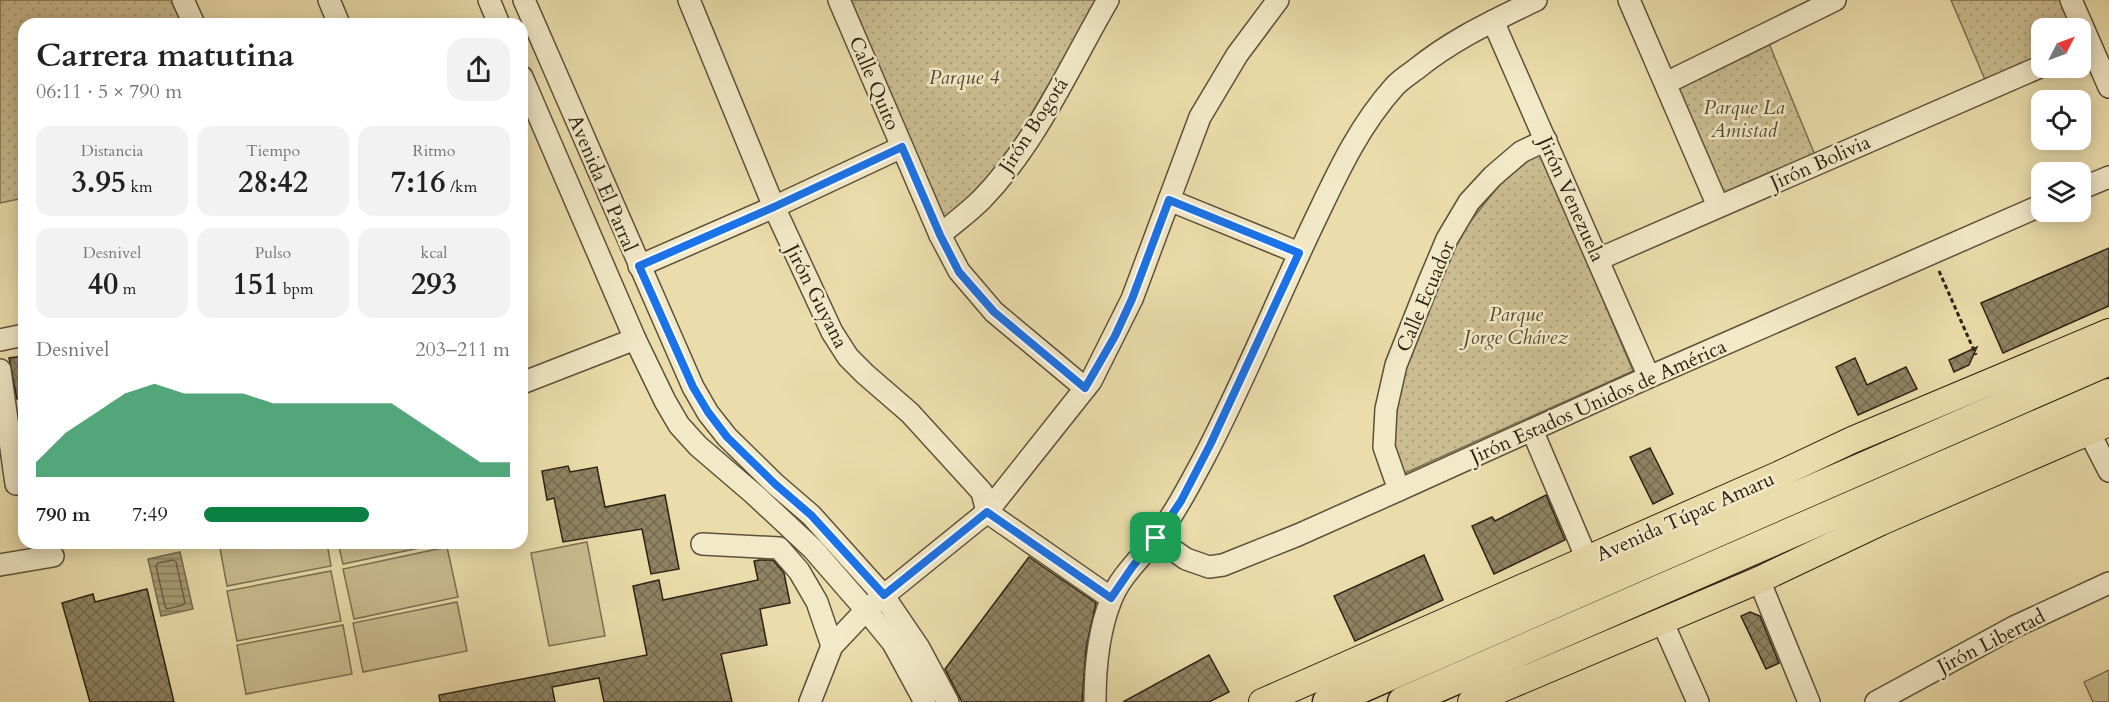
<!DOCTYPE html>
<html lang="es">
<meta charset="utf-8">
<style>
:root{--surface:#fff;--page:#f2f2f2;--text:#222;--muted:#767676;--accent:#0b8043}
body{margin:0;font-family:Cardo,serif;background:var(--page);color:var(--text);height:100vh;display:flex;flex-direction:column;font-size:22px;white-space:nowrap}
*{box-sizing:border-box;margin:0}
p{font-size:20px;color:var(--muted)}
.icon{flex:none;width:33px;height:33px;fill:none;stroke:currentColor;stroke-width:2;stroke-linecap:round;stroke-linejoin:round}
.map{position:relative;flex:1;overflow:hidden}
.side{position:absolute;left:18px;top:18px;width:510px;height:531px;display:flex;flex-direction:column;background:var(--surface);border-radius:18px;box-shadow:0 3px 15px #0003}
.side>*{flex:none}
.needle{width:39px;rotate:48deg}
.buttons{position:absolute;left:2031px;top:18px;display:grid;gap:12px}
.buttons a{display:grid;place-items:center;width:60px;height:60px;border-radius:12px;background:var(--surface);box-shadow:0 3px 15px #0003;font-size:30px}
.pin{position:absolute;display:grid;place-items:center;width:51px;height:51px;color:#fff;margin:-26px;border-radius:12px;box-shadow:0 3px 9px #0006}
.round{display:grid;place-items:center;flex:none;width:63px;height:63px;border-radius:18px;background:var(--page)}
.headline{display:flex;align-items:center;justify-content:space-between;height:102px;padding:0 18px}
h1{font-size:33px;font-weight:700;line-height:45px}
.stats{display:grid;grid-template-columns:repeat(3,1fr);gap:9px;height:102px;padding:6px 18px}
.stats div{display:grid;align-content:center;border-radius:15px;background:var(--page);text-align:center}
.stats b{font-size:30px;font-weight:700}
.stats small{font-size:16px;font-weight:400}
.stats p{font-size:16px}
.chart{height:168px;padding:12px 18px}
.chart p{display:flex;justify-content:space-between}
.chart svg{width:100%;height:108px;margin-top:6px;fill:var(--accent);opacity:.7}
ul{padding:0 18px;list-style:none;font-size:20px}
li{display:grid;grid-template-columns:96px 72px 1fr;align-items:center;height:45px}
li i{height:15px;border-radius:8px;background:var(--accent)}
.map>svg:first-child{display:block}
.park{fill:url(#park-dots);stroke:#7c7052;stroke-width:1.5}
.pitch{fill:#cbbd91;stroke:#7c7052;stroke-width:1.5}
.water{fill:url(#water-rules);stroke:#786c50;stroke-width:1.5}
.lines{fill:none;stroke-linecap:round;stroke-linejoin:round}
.shore{stroke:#6b6046;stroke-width:1.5}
.building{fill:url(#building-cross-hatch);stroke:#2c2214;stroke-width:1.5}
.minor-casing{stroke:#5c513a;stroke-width:24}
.major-casing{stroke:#2c2214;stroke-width:28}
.highway-casing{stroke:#2c2214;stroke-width:33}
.path{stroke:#2c2214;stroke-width:3;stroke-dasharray:4.5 3;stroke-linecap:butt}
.minor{stroke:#f2e9c8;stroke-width:21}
.major{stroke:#ebddab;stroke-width:26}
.highway{stroke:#ebddab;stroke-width:30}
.route-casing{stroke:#fff;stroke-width:12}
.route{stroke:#1a73e8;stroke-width:8}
.labels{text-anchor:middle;stroke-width:5;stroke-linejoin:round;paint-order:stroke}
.park-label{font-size:20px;font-style:italic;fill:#544933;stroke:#f2e9c8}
.street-label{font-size:20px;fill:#2c2214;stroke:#f2e9c8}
</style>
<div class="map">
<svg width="2109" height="702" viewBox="0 0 2109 702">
<defs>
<pattern id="park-dots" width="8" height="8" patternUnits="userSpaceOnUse" patternTransform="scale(1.5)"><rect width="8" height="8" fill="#cbbd91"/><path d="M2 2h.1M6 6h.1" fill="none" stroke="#aea27c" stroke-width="1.8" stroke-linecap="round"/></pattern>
<pattern id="water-rules" width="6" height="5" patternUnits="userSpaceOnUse" patternTransform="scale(1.5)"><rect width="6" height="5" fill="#aa9d78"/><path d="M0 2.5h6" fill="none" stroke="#8b8061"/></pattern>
<pattern id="building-cross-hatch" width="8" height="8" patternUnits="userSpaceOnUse" patternTransform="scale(1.5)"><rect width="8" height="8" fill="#8f8363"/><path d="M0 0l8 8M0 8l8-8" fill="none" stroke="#756b50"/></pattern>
</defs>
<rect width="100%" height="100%" fill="#ebddab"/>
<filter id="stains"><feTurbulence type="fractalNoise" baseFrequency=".00333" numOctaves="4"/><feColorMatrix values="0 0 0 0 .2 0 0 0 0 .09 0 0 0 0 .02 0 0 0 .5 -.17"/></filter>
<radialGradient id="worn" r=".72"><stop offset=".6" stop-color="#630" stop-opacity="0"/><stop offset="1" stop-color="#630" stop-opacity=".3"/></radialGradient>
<g class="park">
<polygon points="0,0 173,0 183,24 24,24 24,198 0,203"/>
<polygon points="848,0 1098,0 1013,145 979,190 943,221"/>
<polygon points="1951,0 2063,0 2075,28 2042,28 2041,57 1986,82"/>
<polygon points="1768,41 1815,155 1721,197 1674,87"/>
<polygon points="1540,151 1633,371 1403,474 1394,441 1396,411 1405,370 1436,287 1466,227 1500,184"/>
</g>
<g class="pitch">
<polygon points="587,542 605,636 549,646 531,553"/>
<polygon points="219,543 327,543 331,566 227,586"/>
<polygon points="338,543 443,543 343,564"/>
<polygon points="447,547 458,597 354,619 343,569"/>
<polygon points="331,571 341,621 237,641 227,591"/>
<polygon points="457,602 467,651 363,672 353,623"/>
<polygon points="343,625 352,674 246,694 237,645"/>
<polygon points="2109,670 2109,702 2093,702 2084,682"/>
</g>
<polygon class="water" points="180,552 193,609 161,616 148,559"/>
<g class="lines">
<polygon class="shore" points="173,560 176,562 185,603 183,605 167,609 165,606 156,566 158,563"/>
</g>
<g class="building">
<polygon points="2109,248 2109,306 2003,353 1981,303"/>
<polygon points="1977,347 1969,365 1954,372 1949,360"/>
<polygon points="24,356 24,399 17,399 9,358"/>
<polygon points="1855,358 1867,385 1906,367 1917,389 1858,415 1836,367"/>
<polygon points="1650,448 1673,494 1653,504 1630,457"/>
<polygon points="568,466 570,472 597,467 605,507 665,495 679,569 651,574 642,529 563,542 554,498 547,500 542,471"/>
<polygon points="1546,495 1565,540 1494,574 1472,526 1492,517 1495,521"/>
<polygon points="1424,555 1443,600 1355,641 1334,596"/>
<polygon points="1029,557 1096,603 1086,648 1082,702 962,702 945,669"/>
<polygon points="759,560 773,560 784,573 790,603 760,609 767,645 721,654 732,702 604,702 599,678 552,687 555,702 440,702 439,695 647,655 633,586 659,580 663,600 758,580 754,561"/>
<polygon points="147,589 174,702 90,702 62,603 93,594 95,602"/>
<polygon points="1750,612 1760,616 1779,663 1766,669 1741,616"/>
<polygon points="1209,655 1229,692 1209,702 1123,702"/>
</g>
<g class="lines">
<defs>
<g id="minor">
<polyline points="183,0 194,24"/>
<polyline points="329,0 339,24"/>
<polyline points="489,0 499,24"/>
<polyline points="524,0 693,387 708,413 727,437 775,484 811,515 883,595 919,648 948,702"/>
<polyline points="689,0 774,207 832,332 848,357 865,374 910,413 982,492 987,512 1111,598"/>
<polyline points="839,0 940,235 959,271 994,312 1085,388"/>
<polyline points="1629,0 1718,206"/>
<polyline points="2071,0 2109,87"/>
<polyline points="1493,21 1649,377"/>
<polyline points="522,77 635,339 665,401 679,425 698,446 754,494 813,549 866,610 893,643 925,702"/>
<polyline points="1666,83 1835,0"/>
<polyline points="2080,189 2109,177"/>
<polyline points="1169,200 1299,253"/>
<path d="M940,235C954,223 969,212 982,199C1037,142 1069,67 1108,0"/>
<polyline points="1599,259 2042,66"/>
<polyline points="639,266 774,207 902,147"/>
<polyline points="0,340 24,335"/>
<polyline points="0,370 16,484"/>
<polyline points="522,383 635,339"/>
<polyline points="1532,430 1587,559"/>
<polyline points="2089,432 2109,471"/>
<polyline points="1399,490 1384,447 1386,409 1396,365 1428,284 1447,239 1469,202 1493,176 1521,152 1546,140"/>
<polyline points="1156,538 1186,559 1209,567 1223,565 1298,535 1399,490 1649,377 2042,205"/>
<polyline points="702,544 779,548 799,571 817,602 832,646"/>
<polyline points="0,565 53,556"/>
<polyline points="1759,580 1809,702"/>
<polyline points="1662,621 1698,702"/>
<polyline points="810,702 832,646 866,610 987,512 1091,381 1132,299 1200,117 1237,55 1278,0"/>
<path d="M1095,702C1095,668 1098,632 1111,600C1120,576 1141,558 1156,538C1175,513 1190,484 1205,456C1245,379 1278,297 1316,218C1338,172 1359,126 1394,87C1400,80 1408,75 1415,70C1453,39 1493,21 1536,0"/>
<polyline points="1876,702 2014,627 2109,583"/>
</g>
<g id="major">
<polyline points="1262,702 1780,474 1852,440 2109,332"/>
<polyline points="1471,702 1759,580 1881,522 2109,423"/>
</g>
<g id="highway">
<polyline points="1328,702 2109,360"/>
<polyline points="1403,702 2109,394"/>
</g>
</defs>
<use href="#minor" class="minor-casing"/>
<use href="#major" class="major-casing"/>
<use href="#highway" class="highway-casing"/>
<polyline class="path" points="1939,271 1976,355"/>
<use href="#minor" class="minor"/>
<use href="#major" class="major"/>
<use href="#highway" class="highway"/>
</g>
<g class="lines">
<defs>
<polygon id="route" points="902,147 940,235 959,272 994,312 1085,388 1115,336 1132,299 1169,200 1299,253 1210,445 1181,501 1156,538 1133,566 1111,598 987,512 884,595 811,515 775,484 727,437 708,412 693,387 639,266 774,207"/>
</defs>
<use href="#route" class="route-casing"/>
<use href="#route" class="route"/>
</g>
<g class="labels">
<g class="park-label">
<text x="964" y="84">Parque 4</text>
<text x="1744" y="114">Parque La<tspan x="1744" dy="23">Amistad</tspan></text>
<text x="1516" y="321">Parque<tspan x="1516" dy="23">Jorge Chávez</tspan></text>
</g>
<g class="street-label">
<text transform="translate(875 83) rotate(67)" y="7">Calle Quito</text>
<text transform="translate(1033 125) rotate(-57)" y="7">Jirón Bogotá</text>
<text transform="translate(1820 162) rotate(-24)" y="7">Jirón Bolivia</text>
<text transform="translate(603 183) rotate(67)" y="7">Avenida El Parral</text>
<text transform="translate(1572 199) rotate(66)" y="7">Jirón Venezuela</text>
<text transform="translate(817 296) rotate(63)" y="7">Jirón Guyana</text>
<text transform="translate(1425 296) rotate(-67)" y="7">Calle Ecuador</text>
<text transform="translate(1598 401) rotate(-24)" y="7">Jirón Estados Unidos de América</text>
<text transform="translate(1685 516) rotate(-24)" y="7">Avenida Túpac Amaru</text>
<text transform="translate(1991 641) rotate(-27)" y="7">Jirón Libertad</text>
</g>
</g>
<rect width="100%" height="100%" filter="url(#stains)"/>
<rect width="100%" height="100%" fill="url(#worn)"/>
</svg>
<div class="buttons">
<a><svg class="needle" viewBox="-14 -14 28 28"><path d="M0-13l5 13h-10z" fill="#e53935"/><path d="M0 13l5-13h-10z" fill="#767676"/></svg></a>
<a><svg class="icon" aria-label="locate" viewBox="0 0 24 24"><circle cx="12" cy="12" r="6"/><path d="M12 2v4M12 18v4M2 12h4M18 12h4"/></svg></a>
<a><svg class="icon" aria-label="layers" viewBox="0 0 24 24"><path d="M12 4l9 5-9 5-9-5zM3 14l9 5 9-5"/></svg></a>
</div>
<div class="pin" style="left:1156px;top:538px;background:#1e9e55"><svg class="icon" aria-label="arrive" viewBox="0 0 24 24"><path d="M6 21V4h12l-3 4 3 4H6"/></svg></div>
<section class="side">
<div class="headline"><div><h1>Carrera matutina</h1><p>06:11 · 5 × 790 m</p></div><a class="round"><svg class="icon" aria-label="share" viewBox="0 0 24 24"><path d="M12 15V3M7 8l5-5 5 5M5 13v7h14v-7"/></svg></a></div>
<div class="stats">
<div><p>Distancia</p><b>3.95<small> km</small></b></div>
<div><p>Tiempo</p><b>28:42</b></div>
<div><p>Ritmo</p><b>7:16<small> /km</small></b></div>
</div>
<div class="stats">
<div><p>Desnivel</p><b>40<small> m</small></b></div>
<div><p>Pulso</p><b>151<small> bpm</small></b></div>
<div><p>kcal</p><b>293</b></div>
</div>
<div class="chart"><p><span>Desnivel</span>203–211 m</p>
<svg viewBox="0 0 160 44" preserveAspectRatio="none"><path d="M0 44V38L10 26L20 18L30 10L40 6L50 10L60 10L70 10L80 14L90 14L100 14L110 14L120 14L130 22L140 30L150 38L160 38V44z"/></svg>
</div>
<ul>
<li><b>790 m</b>7:49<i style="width:54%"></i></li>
</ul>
</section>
</div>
